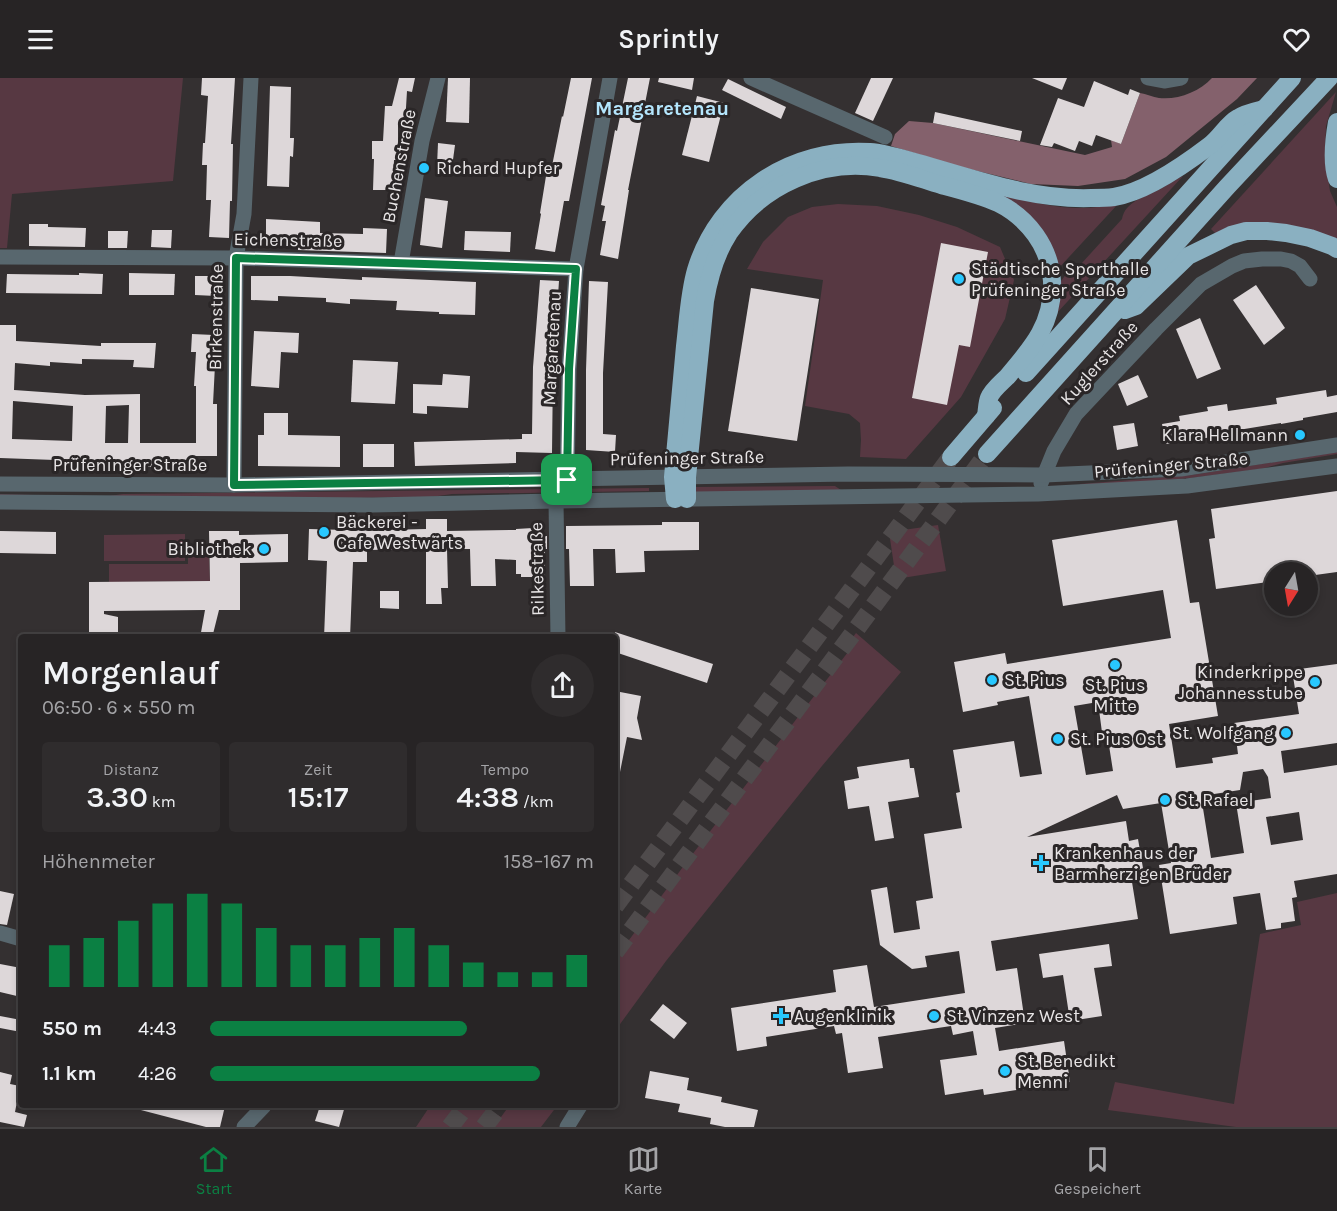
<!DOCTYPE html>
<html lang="de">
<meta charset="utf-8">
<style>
:root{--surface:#272425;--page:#2f2c2d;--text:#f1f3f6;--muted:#a4a4a7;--line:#434142;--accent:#0b8043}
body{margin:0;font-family:Karla,sans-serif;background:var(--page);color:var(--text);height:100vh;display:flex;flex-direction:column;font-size:22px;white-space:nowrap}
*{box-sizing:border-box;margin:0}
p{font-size:20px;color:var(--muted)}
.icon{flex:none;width:33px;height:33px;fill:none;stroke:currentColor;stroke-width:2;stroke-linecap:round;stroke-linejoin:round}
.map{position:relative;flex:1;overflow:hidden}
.sheet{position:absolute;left:18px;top:556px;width:600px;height:474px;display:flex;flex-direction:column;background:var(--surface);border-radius:6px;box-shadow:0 3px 9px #0003,0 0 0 2px var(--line)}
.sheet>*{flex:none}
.needle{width:39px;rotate:191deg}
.buttons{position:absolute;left:1264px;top:484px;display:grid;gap:12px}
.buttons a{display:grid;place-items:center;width:54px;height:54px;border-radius:50%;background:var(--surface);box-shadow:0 3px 9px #0003,0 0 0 2px var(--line);font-size:30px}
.pin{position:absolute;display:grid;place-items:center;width:51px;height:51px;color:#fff;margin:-26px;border-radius:12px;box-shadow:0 3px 9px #0006}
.round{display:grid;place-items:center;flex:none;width:63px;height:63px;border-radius:32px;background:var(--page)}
.overview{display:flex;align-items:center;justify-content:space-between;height:102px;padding:0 24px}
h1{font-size:33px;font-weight:600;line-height:45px}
.figures{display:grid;grid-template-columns:repeat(3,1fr);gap:9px;height:102px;padding:6px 24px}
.figures div{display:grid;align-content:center;border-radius:6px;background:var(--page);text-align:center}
.figures b{font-size:30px;font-weight:600}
.figures small{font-size:16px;font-weight:400}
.figures p{font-size:16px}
.chart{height:168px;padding:12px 24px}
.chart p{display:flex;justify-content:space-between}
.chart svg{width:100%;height:108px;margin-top:6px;stroke:var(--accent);stroke-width:6}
ul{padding:0 24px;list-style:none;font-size:20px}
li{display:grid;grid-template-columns:96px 72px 1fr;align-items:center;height:45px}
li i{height:15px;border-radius:8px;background:var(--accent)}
header{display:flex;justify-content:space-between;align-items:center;height:78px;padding:0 24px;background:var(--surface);font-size:27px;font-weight:600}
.tabs{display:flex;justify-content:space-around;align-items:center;height:84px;border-top:2px solid var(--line);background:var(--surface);font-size:16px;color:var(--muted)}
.tabs a{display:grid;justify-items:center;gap:3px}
.tabs .selected{color:var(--accent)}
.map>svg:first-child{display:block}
.green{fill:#573842}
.forest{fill:#84616c}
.building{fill:#ddd7d9;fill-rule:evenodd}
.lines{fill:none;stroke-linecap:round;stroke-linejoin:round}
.highway-tunnel{stroke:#4f4b4c;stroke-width:18;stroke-dasharray:18 9;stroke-linecap:butt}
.minor{stroke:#58676e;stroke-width:15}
.highway{stroke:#8ab0c1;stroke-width:18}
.route-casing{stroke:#fff;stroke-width:12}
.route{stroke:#0b8043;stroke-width:8}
.poi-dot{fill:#28c8ff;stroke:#2a2627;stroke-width:2}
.labels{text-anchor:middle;stroke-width:6;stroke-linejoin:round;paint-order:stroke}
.street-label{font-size:18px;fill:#e8e5e6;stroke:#2a2627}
.poi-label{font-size:18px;fill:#e8e5e6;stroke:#2a2627;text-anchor:start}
.neighbourhood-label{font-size:20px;font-weight:bold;fill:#b4e6fd;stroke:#2a2627}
</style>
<header><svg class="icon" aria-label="menu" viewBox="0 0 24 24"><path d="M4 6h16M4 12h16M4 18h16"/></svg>Sprintly<svg class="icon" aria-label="heart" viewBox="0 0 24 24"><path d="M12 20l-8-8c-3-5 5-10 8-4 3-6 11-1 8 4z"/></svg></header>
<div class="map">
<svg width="1337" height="1049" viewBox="0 0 1337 1049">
<rect width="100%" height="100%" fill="#343031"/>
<g class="green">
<polygon points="0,0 183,0 173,103 12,116 7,170 0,170"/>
<polygon points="1336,14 1326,48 1325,80 1330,113 1337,129 1337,166 1215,155 1211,151"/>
<path d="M1183,98L1056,236L1061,203L1073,187L1081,186L1122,141C1125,124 1144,119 1158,112C1166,108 1175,102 1183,98Z"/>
<path d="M982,111C1014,119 1047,130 1080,130C1093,130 1106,128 1118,126L1057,192Z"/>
<polygon points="838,126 877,128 919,137 957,149 1000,169 1014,202 1005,241 961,319 906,381 860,379 861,362 860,345 849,336 805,328 823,202 747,191 763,164 788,139 812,129"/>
<polygon points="1337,374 1337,376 1283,385 1261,391 1191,400 1080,409 1080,406 1192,397"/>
<polygon points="835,408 841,412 700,416 693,413 693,409"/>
<polygon points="649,410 649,413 452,416 431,419 206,422 0,418 0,416 102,419 123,416"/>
<polygon points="938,447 946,493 896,501 889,454"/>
<polygon points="185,456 185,483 104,483 104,457"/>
<polygon points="188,478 209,479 210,503 109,504 109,486 188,486"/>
<polygon points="856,555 901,594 822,688 666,883 615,953 615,881 688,782 848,574 844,571"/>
<polygon points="1337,815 1337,1049 1236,1049 1108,1032 1115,1004 1234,1026 1260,856 1301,847 1297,824"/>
<polygon points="430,1028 483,1028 501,1039 509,1028 557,1028 541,1049 416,1049"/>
</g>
<path class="forest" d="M1212,0H1257L1237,21L1166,79L1125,101L1078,108L1031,106L961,89L891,68L895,56L909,43L933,45L1085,77L1112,69L1111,62L1121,66L1140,15C1146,16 1153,19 1159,20C1178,22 1199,14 1212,0Z"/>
<g class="building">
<polygon points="202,0 235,0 231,66 233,66 232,123 230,123 229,160 209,159 211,122 206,122 207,87 202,87 203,65 205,65 208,18 201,17"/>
<polygon points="399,0 415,0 412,14 407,13 405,46 398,46 398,82 394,82 393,112 373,112 374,81 372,81 372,63 383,63 385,28 392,28"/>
<polygon points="448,0 470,0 469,45 446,44"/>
<polygon points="571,0 592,0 569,123 564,123 555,174 535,171 541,136 540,135 546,98 550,98 562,38 563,39"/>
<polygon points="628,0 650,0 628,112 629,112 618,181 600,177 606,143 602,143 605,128 601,127 615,52 617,53"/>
<polygon points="659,0 694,0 692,12 658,4"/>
<polygon points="871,0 893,0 873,43 855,35"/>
<polygon points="1032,0 1067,0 1062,12"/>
<polygon points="728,1 786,29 781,41 722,12"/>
<polygon points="1094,3 1128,17 1130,11 1140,15 1121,66 1096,57 1092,68 1079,63 1075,73 1054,65 1052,69 1040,67 1058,20 1084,29"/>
<polygon points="270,8 291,9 290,60 294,60 293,79 290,78 289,109 267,108"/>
<polygon points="697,18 724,25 709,84 682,77"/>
<polygon points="935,34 1022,53 1020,63 933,45"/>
<polygon points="438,65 455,67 452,89 437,88"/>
<polygon points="425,120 448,123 442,170 420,167"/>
<polygon points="266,141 320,144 320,155 363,156 363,150 387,151 386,175 298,172 298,167 266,167"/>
<polygon points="29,146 48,146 48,149 86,150 85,169 29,168"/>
<polygon points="152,152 172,152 171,170 151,169"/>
<polygon points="108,153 128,153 127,170 108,170"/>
<polygon points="465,153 511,154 510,174 464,172"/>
<polygon points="941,165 988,174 970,269 959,267 947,327 912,320"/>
<polygon points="79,195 103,196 102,216 6,215 7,196 79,197"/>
<polygon points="129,195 175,196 174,217 129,217"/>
<polygon points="195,198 217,198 216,218 195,217"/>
<polygon points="251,198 290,198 362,202 362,199 476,204 475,237 439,236 439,234 396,232 397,223 350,221 350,226 326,224 326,220 278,218 278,223 251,222"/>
<polygon points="540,202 559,203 553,291 552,375 516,374 516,385 415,388 414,364 522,361 522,356 532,356 533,289"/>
<polygon points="589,203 608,204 603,295 603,356 616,357 615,374 586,372 586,292"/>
<polygon points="1256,207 1285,250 1264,267 1233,222"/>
<polygon points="751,210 819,221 797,363 728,353"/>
<polygon points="1200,240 1221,291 1197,301 1176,251"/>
<path d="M0,247H16V263L101,268V265H156L154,290L133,289L134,282L82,281V286L50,284V288L15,285L14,312L85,317L140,316V365H196V308H194L196,274H191L192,256L214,257L213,287H215L213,326H217V378H196V388L138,389V385L0,380ZM13,323L73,328L72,363L12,361ZM129,327L128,365H105L106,328Z"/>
<polygon points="254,253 299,255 298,275 281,274 279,310 251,308"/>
<polygon points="353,282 398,284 395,326 351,324"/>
<polygon points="443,296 470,298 468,330 427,328 427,336 413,335 413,306 442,307"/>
<polygon points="1138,297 1148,319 1127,328 1118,306"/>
<polygon points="1326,312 1327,319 1337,317 1337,334 1303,340 1303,342 1281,346 1281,345 1232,353 1232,356 1166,366 1162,346 1180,343 1179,338 1208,333 1207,329 1227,326 1228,333 1277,326 1276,320"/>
<polygon points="264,335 288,335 288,357 340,358 340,389 258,388 258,357 264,357"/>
<polygon points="1134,345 1138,368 1117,372 1113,348"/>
<rect x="363" y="366" width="31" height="23"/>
<polygon points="1337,413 1337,494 1308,498 1308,495 1275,495 1275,503 1216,511 1209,461 1215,460 1211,431"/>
<polygon points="426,441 447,441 447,453 516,452 516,451 533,450 533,458 547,458 547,471 545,471 545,499 521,499 521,496 516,496 516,482 495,481 496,508 471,508 470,471 447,471 448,510 441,510 442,526 426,526 426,471 367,472 367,484 353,484 350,560 324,560 327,483 308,482 309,451 384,453 384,452 426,451"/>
<path d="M1177,442L1190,525L1199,524L1218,638L1169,646L1176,690L1213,685L1212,680L1238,676L1234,645L1299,636L1292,592L1337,586V665L1281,673L1284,695L1337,687V796L1294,803L1297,819L1292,820L1295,843L1281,845V850L1266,852L1260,815L1233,819L1237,846L1170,856L1159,787L1171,785L1161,725L1123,731L1117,717L1027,759L1126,743L1129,763L1138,761L1144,796L1131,798L1138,841L991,863L996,893L1017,890L1025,945L995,950L999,973L1064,963L1070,1004L984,1017L983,1011L945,1017L940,982L977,977L973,953L953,957L951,948L878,959L883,990L848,995L842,955L836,956L834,948L766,959L767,968L737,973L731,930L836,914L833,892L867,887L874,929L965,915L959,873L925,878L927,889L912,891L880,867L871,812L887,809L894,855L920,851L916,823L933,820L924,756L962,750L956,715L960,714L953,672L1014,663L1020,699L1042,696L1029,618L997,624L998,627L963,634L954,584L1005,575L1007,586L1171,560L1163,512L1063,528L1052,462ZM1098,624L1103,662L1108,661L1113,693L1086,697L1074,628ZM1263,691L1268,699L1271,720L1236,725L1244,775L1211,780L1201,718L1240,712L1243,694ZM1299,734L1303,762L1271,767L1266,739Z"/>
<polygon points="662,444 699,444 699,472 644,473 645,494 616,495 615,471 593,471 594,508 570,508 569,471 566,471 566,448 662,447"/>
<polygon points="0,453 56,454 56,476 0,475"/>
<polygon points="209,453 239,453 239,457 288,456 288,484 240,485 240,532 219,532 212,560 200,560 205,532 104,533 104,536 118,539 118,560 89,560 89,504 210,503"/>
<polygon points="380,513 399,513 399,531 380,530"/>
<polygon points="615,554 713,586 707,605 615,574"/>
<polygon points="615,613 641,618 637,640 642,662 627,659 620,694 615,694"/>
<polygon points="909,681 910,690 914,690 919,719 888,724 894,760 875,763 869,728 848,731 844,703 859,700 857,689"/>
<polygon points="0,813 14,816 7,847 0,846"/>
<polygon points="1109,866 1112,888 1094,890 1102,938 1070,943 1063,897 1043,900 1039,876"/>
<polygon points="0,886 21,890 21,919 0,914"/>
<polygon points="663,926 687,945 674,961 650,942"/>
<polygon points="0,938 21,942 21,954 0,950"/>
<polygon points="650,993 689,1000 687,1012 722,1019 721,1024 758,1032 754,1049 725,1049 710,1046 711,1040 678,1034 680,1026 645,1020"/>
<polygon points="0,994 12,997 10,1006 20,1008 15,1034 27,1037 24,1049 0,1044"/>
<polygon points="138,1028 225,1028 220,1049 206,1049 137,1031"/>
<polygon points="320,1028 345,1028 339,1049 315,1043"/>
</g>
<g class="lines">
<g class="highway-tunnel">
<polyline points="615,828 951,379"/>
<polyline points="615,874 987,376"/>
<polyline points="450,1049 466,1028"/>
<polyline points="484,1049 500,1028"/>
</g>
<g class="minor">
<polyline points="751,0 885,59"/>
<polyline points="1148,0 1164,3 1181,0"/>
<polyline points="0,179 236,180 576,191"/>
<polyline points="401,185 422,63 438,0"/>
<polyline points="567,402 569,291 576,191 610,0"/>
<polyline points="1041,405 1054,373 1076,336 1156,251 1201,206 1232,188 1244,183 1262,181 1281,181 1291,183 1300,188 1310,201"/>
<polyline points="0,406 234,407 848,396 1044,397 1181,391 1337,367"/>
<polyline points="234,407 236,180 244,136 251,0"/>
<polyline points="556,423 558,560"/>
<polyline points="0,424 372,427 556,423 1038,416 1187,408 1337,388"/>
<polyline points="0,855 21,861"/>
<polyline points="244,1049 264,1028"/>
<polyline points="567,1049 580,1028"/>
</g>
<g class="highway">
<path d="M1337,44C1334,61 1331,84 1337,101"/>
<polyline points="1125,232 1136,228 1188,178 1231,157 1246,153 1267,153 1286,155 1310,160 1332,168 1337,171"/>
<polyline points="1026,295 1292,0"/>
<polyline points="987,376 1227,109 1329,0"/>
<polyline points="951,379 993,330"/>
<path d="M675,421L673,399C677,355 681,312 685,268C688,243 689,216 696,192C719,116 792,69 870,74C886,75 903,81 918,85C975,101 1032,122 1091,120C1098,120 1107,120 1114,119C1145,114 1184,87 1209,68C1220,60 1227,46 1238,40C1245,35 1256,33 1264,31"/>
<path d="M687,421V399L705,223C709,199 716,175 729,155C762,107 823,80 880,90C901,93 921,101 941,107C960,112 980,117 998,125C1028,140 1050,169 1052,203C1054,245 1032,270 1007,299C1001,305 992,312 989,320C987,325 987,332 986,338"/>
</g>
</g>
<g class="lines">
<defs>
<polygon id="route" points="236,180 576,191 569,291 567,402 234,407"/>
</defs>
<use href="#route" class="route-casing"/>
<use href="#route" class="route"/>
</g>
<g class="poi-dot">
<circle cx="424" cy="90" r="6"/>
<circle cx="959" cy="201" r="6"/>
<circle cx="1300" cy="357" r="6"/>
<circle cx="324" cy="454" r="6"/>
<circle cx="264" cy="471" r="6"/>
<circle cx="1115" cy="587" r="6"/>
<circle cx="992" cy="602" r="6"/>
<circle cx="1315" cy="604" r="6"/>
<circle cx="1286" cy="655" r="6"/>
<circle cx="1058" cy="661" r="6"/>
<circle cx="1165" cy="722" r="6"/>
<path d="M1038 776h6v6h6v6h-6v6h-6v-6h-6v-6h6z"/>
<path d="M778 929h6v6h6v6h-6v6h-6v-6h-6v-6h6z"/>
<circle cx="934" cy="938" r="6"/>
<circle cx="1005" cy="993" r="6"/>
</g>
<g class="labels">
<g class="street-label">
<text transform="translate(399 88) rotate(-79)" y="6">Buchenstraße</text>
<text transform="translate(288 162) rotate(1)" y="6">Eichenstraße</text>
<text transform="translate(216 239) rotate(-89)" y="6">Birkenstraße</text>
<text transform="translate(552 270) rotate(-87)" y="6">Margaretenau</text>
<text transform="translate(1099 285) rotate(-48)" y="6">Kuglerstraße</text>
<text transform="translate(687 380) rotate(-1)" y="6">Prüfeninger Straße</text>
<text x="130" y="393">Prüfeninger Straße</text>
<text transform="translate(1171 387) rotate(-5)" y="6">Prüfeninger Straße</text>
<text transform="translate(537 491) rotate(-91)" y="6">Rilkestraße</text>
</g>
<g class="poi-label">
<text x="436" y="96">Richard Hupfer</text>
<text x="971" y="197">Städtische Sporthalle<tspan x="971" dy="21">Prüfeninger Straße</tspan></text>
<text x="1288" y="363" text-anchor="end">Klara Hellmann</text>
<text x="336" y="450">Bäckerei -<tspan x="336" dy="21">Cafe Westwärts</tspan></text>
<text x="252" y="477" text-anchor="end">Bibliothek</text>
<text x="1303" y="600" text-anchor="end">Kinderkrippe<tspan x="1303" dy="21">Johannesstube</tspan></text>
<text x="1004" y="608">St. Pius</text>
<text x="1115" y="613" text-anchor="middle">St. Pius<tspan x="1115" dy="21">Mitte</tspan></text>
<text x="1274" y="661" text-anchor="end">St. Wolfgang</text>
<text x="1070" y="667">St. Pius Ost</text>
<text x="1177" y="728">St. Rafael</text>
<text x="1054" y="781">Krankenhaus der<tspan x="1054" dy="21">Barmherzigen Brüder</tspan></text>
<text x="794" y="944">Augenklinik</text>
<text x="946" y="944">St. Vinzenz West</text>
<text x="1017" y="989">St. Benedikt<tspan x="1017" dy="21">Menni</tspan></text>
</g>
<g class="neighbourhood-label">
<text x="662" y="37">Margaretenau</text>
</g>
</g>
</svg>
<div class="buttons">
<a><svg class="needle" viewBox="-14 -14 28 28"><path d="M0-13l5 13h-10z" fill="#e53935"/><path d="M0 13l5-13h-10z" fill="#a4a4a7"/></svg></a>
</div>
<div class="pin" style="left:567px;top:402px;background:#1e9e55"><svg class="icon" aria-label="arrive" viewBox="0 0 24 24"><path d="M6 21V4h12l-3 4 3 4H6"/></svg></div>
<section class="sheet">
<div class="overview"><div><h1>Morgenlauf</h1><p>06:50 · 6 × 550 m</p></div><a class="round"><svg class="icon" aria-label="share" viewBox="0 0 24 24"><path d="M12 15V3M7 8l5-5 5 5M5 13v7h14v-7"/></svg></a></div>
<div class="figures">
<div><p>Distanz</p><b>3.30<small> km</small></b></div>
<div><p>Zeit</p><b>15:17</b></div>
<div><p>Tempo</p><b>4:38<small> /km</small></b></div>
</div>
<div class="chart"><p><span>Höhenmeter</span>158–167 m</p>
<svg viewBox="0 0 160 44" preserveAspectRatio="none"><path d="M5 44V27M15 44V24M25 44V17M35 44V10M45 44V6M55 44V10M65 44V20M75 44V27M85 44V27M95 44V24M105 44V20M115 44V27M125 44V34M135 44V38M145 44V38M155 44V31"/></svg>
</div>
<ul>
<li><b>550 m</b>4:43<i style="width:67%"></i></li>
<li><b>1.1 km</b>4:26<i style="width:86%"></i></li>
</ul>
</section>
</div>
<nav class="tabs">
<a class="selected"><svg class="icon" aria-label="home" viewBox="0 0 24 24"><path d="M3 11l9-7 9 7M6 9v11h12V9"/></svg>Start</a>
<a><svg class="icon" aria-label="map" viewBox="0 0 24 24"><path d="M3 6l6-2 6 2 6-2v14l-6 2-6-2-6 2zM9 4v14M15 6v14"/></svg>Karte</a>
<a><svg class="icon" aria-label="saved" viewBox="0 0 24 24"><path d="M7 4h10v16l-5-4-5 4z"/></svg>Gespeichert</a>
</nav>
